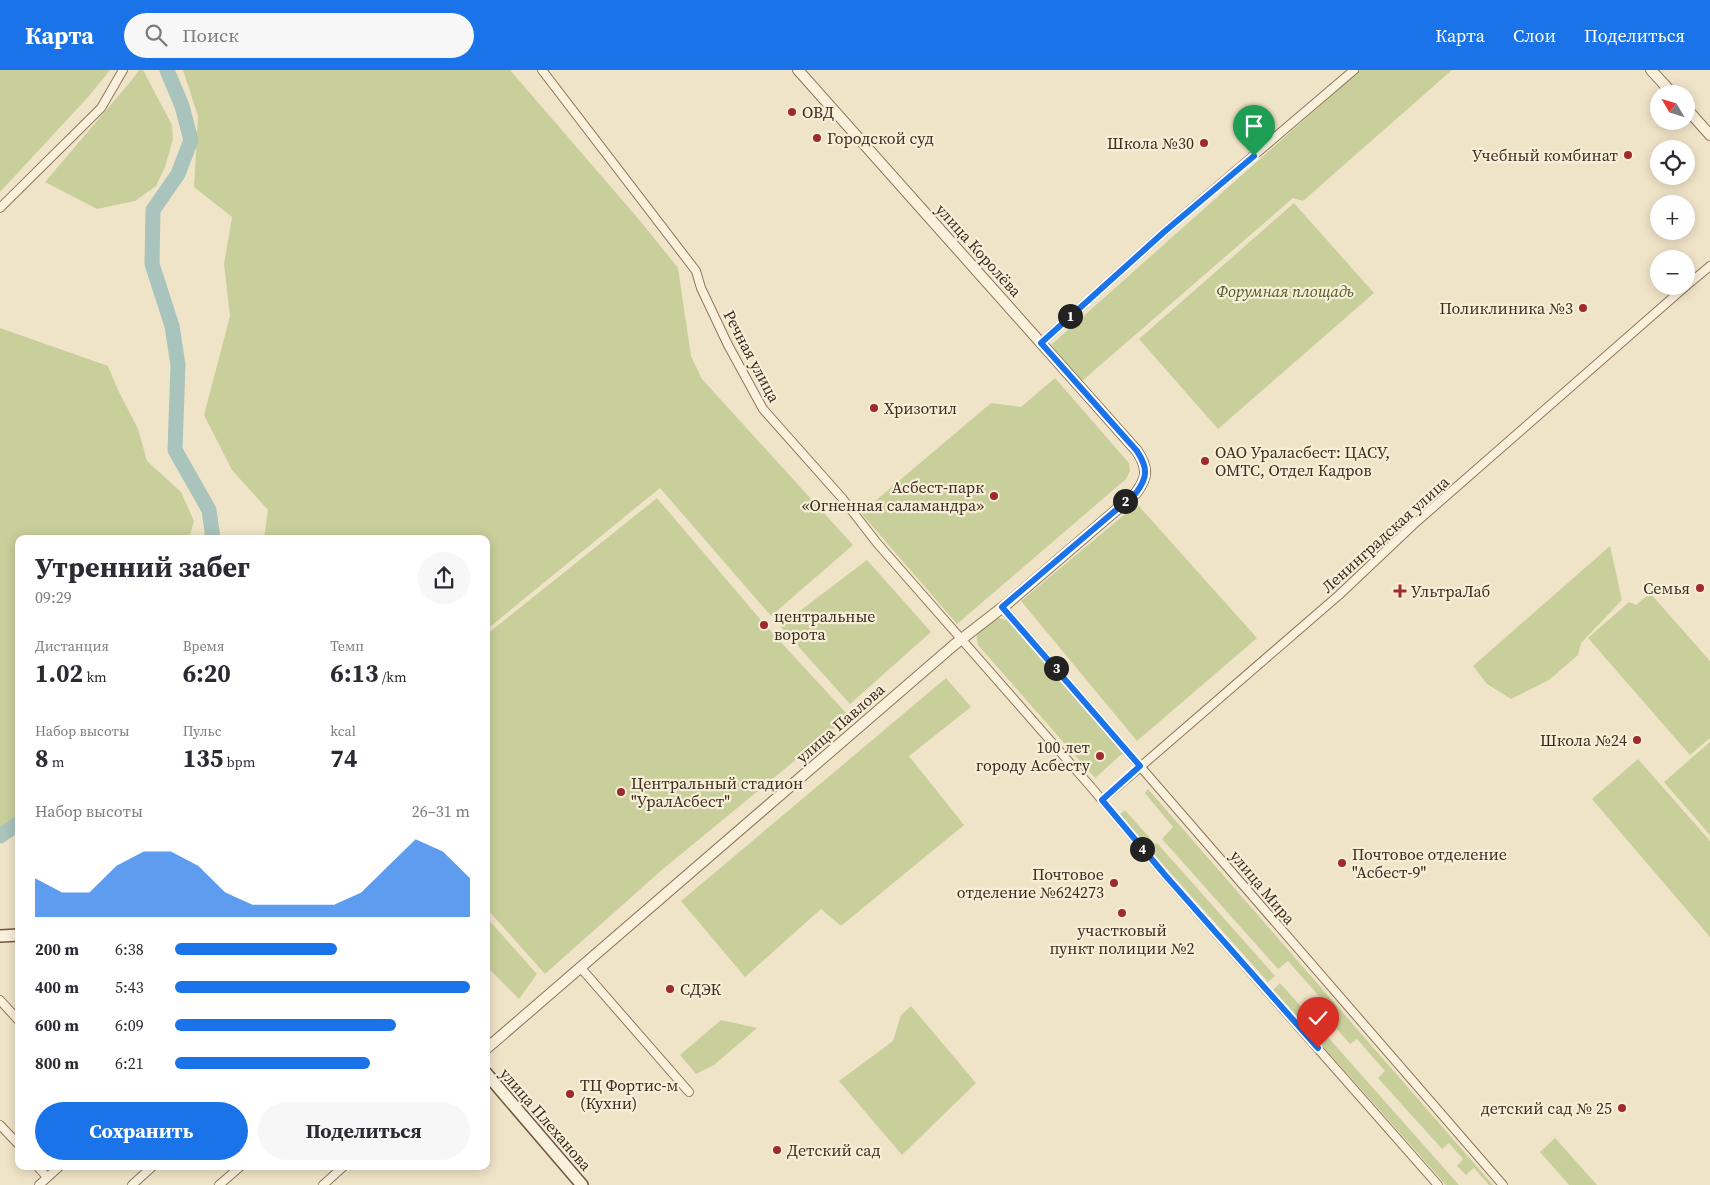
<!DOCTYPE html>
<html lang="ru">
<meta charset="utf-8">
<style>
:root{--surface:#fff;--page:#f7f7f7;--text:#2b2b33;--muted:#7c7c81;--accent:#1a73e8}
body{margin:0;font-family:"Source Serif 4",serif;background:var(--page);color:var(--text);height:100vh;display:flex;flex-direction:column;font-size:19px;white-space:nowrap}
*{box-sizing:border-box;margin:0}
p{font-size:16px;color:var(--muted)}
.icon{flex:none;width:28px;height:28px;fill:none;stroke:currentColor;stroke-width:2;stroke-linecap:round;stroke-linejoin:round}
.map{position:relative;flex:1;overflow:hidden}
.side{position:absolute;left:15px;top:465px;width:475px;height:635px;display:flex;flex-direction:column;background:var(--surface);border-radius:10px;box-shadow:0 2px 12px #0003}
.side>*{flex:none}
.needle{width:32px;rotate:308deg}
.controls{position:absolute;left:1650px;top:15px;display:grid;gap:10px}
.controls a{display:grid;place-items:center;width:45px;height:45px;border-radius:50%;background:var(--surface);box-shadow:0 2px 12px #0003;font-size:25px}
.pin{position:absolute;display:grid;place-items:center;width:42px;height:42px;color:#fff;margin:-51px -21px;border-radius:50% 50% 50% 0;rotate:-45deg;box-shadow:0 0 5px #0007}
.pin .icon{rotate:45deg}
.km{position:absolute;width:25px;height:25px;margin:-12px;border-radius:50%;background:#222;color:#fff;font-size:14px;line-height:25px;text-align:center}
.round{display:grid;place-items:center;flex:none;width:52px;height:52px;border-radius:26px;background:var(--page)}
.overview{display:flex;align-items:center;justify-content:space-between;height:85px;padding:0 20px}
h1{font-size:28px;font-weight:700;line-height:38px}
.metrics{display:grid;grid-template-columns:repeat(3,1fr);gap:8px;height:85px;padding:5px 20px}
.metrics div{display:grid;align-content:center}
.metrics b{font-size:25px;font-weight:700}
.metrics small{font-size:14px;font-weight:400}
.metrics p{font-size:14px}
.chart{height:140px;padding:10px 20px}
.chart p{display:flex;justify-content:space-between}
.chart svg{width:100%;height:90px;margin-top:5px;fill:var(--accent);opacity:.7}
.button{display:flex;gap:10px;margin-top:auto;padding:10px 20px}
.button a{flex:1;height:58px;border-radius:30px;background:var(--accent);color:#fff;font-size:20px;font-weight:700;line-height:58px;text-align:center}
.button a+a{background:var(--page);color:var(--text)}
ul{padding:0 20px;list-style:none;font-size:16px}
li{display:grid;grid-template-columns:80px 60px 1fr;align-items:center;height:38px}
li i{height:12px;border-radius:6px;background:var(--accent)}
header{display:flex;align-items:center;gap:30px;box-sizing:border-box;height:70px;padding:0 25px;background:var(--accent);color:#fff}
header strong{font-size:24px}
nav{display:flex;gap:28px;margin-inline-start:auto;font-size:18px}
.search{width:350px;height:45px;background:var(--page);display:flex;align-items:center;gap:12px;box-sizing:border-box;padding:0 18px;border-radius:28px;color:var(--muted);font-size:19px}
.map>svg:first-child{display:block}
.green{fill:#c9cf9b}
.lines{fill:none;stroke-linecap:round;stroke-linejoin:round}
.river{stroke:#a9c4bc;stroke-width:15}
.minor-casing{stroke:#8d765c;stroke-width:10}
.tertiary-casing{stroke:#8d765c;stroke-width:12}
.secondary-casing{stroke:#6f573f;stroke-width:14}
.minor{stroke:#faf1dc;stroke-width:8}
.tertiary{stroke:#faf1dc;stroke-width:10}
.secondary{stroke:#faf1dc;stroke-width:11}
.route-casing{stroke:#fff;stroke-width:10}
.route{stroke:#1a73e8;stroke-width:6}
.poi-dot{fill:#9e2a2b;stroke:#f7eed8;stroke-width:2}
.labels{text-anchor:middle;stroke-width:4.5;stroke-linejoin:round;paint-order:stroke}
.poi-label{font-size:16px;fill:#3d2e20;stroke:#f7eed8;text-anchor:start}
.street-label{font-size:16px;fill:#3d2e20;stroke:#f7eed8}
.park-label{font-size:16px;font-style:italic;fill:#4d5a26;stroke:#f7eed8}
</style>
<header>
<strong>Карта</strong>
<div class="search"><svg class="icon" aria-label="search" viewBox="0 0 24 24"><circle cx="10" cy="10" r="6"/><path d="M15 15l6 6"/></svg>Поиск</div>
<nav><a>Карта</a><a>Слои</a><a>Поделиться</a></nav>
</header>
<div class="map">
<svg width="1710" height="1115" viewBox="0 0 1710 1115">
<rect width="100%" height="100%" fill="#f0e4c8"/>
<g class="green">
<polygon points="0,0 110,0 89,26 0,122"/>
<polygon points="139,0 143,0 172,55 173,69 165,97 156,116 135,131 97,139 45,112 131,11"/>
<polygon points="183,0 510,0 642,153 678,198 691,286 702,309 853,475 771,546 660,418 486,560 486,469 264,469 268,440 232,400 204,345 230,246 224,194 232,147 194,117 198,46"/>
<polygon points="1360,0 1452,0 1303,131 1293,128 1082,311 1051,275"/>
<polygon points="1294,133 1374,223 1218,359 1139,269"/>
<polygon points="0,258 108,296 118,320 138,359 147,391 181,422 194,451 189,469 19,469 19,756 0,768"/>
<polygon points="1055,308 1129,393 1130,401 1126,409 957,554 861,443 991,333 1021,337"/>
<polygon points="657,428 766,556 849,646 663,799 545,904 486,838 486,565"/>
<polygon points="1137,434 1257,568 1137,671 1021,531"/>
<polygon points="1610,476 1622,530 1581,573 1578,585 1549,610 1511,629 1487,614 1473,596"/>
<polygon points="867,490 931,562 850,634 780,556"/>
<polygon points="1650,523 1710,591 1710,668 1690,685 1588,568 1629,532 1636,535"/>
<polygon points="994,547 1007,550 1123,683 1095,708 978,575 976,563"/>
<polygon points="946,608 971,637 909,686 964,755 841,856 821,839 745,907 681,831"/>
<polygon points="1710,672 1710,765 1664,712"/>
<polygon points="1638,689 1710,771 1710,867 1592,729"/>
<polygon points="1148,719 1493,1115 1489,1115 1474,1098 1466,1105 1457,1096 1463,1089 1449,1073 1442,1079 1378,1008 1385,1001 1357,969 1350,974 1320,940 1326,934 1288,891 1278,899 1162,769 1173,757 1145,723"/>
<polygon points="1125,740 1155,774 1157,773 1275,906 1268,912 1119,745"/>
<polygon points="486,847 537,904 519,929 486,896"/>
<polygon points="1280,913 1459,1115 1446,1115 1273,920"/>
<polygon points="911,936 976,1013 902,1085 839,1011 893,971 901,945"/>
<polygon points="721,950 757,958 714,995 696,1004 680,985"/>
<polygon points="1555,1068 1597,1115 1569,1115 1540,1082"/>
</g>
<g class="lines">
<g class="river">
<polyline points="167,0 182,36 191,70 178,104 153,140 152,194 172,256 178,295 175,380 209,440 213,469"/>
<polyline points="0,766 19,753"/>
</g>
<defs>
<g id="minor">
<polyline points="542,0 696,201 701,218 728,275 763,339 842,428 877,473 1091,717 1165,805 1438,1115"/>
<polyline points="0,138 101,38 123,0"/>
<polyline points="1686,216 1710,196"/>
<polyline points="1041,273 1164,162 1354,0"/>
<polyline points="1002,537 1503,1115"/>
<polyline points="1102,730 1339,525 1413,455 1686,216"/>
<polyline points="580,897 689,1022"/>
<polyline points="0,930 19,951"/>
<polyline points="0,1055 19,1075"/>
<polyline points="37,1096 47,1107"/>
<polyline points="39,1115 60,1096"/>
<polyline points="132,1115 153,1096"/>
<polyline points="219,1115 241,1096"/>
<polyline points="323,1115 344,1096"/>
</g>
<g id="tertiary">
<polyline points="1651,0 1673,24"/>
<polyline points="1686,38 1710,65"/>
<path d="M486,979L954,575L1008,533L1136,423C1148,407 1148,398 1137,381L798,0"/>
</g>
<g id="secondary">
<polyline points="0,866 19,865"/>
<polyline points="486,1003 582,1115"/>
</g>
</defs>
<use href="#minor" class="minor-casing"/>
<use href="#tertiary" class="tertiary-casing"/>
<use href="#secondary" class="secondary-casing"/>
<use href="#minor" class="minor"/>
<use href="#tertiary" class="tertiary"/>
<use href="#secondary" class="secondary"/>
</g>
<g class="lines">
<defs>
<path id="route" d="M1254,86L1164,162L1041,273L1137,381C1148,398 1148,407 1136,423L1002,537L1140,696L1102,730L1165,805L1318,978"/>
</defs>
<use href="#route" class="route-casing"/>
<use href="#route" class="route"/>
</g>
<g class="poi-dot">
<circle cx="792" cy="42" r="5"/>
<circle cx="817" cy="68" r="5"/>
<circle cx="1204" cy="73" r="5"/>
<circle cx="1628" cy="85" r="5"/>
<circle cx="1583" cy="238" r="5"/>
<circle cx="874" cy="338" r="5"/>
<circle cx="1205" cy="391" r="5"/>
<circle cx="994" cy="426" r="5"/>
<circle cx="1700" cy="518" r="5"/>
<path d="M1397.5 513.5h5v5h5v5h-5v5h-5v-5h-5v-5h5z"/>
<circle cx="764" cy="555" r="5"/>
<circle cx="1637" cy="670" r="5"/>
<circle cx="1100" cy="686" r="5"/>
<circle cx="621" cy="722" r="5"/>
<circle cx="1342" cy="793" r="5"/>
<circle cx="1114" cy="813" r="5"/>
<circle cx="1122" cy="843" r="5"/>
<circle cx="670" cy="919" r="5"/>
<circle cx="570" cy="1024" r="5"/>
<circle cx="1622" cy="1038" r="5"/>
<circle cx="777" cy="1080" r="5"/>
</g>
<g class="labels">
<g class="poi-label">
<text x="802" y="48">ОВД</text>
<text x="827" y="74">Городской суд</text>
<text x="1194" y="79" text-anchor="end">Школа №30</text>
<text x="1618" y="91" text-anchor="end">Учебный комбинат</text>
<text x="1573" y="244" text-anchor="end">Поликлиника №3</text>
<text x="884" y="344">Хризотил</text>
<text x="1215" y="388">ОАО Ураласбест: ЦАСУ,<tspan x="1215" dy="18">ОМТС, Отдел Кадров</tspan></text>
<text x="984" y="423" text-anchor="end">Асбест-парк<tspan x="984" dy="18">«Огненная саламандра»</tspan></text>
<text x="1690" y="524" text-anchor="end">Семья</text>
<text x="1411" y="527">УльтраЛаб</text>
<text x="774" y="552">центральные<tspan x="774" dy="18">ворота</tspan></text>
<text x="1627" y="676" text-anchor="end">Школа №24</text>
<text x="1090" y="683" text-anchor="end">100 лет<tspan x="1090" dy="18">городу Асбесту</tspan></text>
<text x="631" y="719">Центральный стадион<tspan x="631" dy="18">"УралАсбест"</tspan></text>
<text x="1352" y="790">Почтовое отделение<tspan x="1352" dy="18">"Асбест-9"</tspan></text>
<text x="1104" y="810" text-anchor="end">Почтовое<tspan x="1104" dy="18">отделение №624273</tspan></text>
<text x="1122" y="866" text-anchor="middle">участковый<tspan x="1122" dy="18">пункт полиции №2</tspan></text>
<text x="680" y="925">СДЭК</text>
<text x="580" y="1021">ТЦ Фортис-м<tspan x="580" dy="18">(Кухни)</tspan></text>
<text x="1612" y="1044" text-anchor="end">детский сад № 25</text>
<text x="787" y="1086">Детский сад</text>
</g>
<g class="street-label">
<text transform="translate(979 180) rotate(48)" y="6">улица Королёва</text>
<text transform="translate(752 286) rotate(62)" y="6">Речная улица</text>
<text transform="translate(1385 464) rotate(-42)" y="6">Ленинградская улица</text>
<text transform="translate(840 653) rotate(-41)" y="6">улица Павлова</text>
<text transform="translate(1263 817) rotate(50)" y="6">улица Мира</text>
<text transform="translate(546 1049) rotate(49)" y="6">улица Плеханова</text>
</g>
<g class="park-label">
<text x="1285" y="227">Форумная площадь</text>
</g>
</g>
</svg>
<div class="controls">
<a><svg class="needle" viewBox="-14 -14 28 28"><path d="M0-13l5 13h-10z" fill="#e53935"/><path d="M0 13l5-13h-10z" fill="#7c7c81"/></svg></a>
<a><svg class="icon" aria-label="locate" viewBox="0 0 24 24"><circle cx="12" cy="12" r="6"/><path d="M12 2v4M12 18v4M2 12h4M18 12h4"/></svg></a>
<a>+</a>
<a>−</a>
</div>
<div class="pin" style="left:1254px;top:86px;background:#1e9e55"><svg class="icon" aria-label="arrive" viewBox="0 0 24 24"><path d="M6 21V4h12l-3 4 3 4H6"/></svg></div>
<div class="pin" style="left:1318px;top:978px;background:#d93025"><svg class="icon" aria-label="check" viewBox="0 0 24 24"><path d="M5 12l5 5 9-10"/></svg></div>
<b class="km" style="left:1070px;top:246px">1</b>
<b class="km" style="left:1125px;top:431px">2</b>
<b class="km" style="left:1056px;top:598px">3</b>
<b class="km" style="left:1142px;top:779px">4</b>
<section class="side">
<div class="overview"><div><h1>Утренний забег</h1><p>09:29</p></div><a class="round"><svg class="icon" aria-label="share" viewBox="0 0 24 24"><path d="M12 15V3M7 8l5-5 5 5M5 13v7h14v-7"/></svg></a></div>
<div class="metrics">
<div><p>Дистанция</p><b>1.02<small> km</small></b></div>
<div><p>Время</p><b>6:20</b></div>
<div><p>Темп</p><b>6:13<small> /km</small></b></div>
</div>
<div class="metrics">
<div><p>Набор высоты</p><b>8<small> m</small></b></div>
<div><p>Пульс</p><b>135<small> bpm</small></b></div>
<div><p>kcal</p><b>74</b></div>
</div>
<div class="chart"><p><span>Набор высоты</span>26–31 m</p>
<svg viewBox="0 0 160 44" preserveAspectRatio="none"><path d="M0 44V25L10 32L20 32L30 19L40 12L50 12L60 19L70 32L80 38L90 38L100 38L110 38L120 32L130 19L140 6L150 12L160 25V44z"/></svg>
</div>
<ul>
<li><b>200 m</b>6:38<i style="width:55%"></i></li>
<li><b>400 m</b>5:43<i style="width:100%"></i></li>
<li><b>600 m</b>6:09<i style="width:75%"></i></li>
<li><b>800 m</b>6:21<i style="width:66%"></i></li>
</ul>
<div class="button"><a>Сохранить</a><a>Поделиться</a></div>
</section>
</div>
